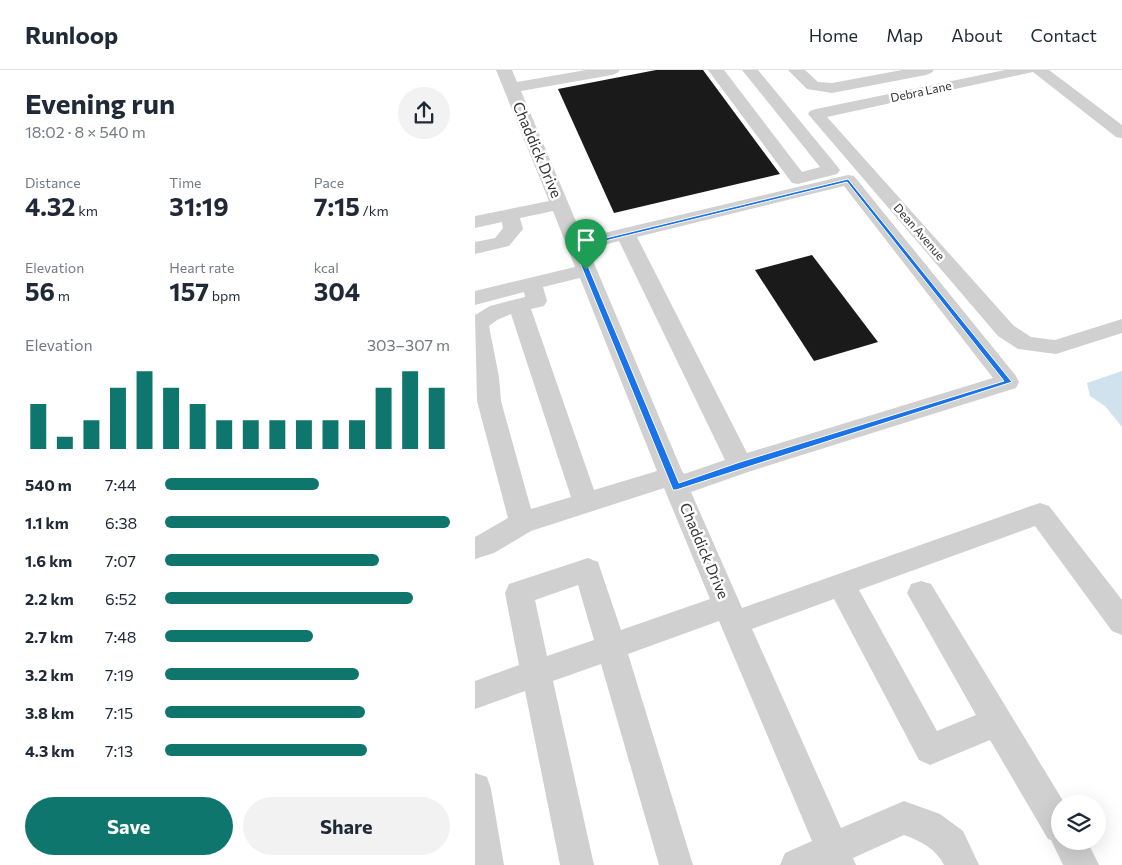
<!DOCTYPE html>
<meta charset="utf-8">
<style>
:root{--surface:#fff;--page:#f2f2f3;--text:#1f2937;--muted:#747a83;--line:#e0e1e3;--accent:#0f766e}
body{margin:0;font-family:Commissioner,sans-serif;background:var(--page);color:var(--text);height:100vh;display:flex;flex-direction:column;font-size:19px;white-space:nowrap}
*{box-sizing:border-box;margin:0}
p{font-size:16px;color:var(--muted)}
.icon{flex:none;width:28px;height:28px;fill:none;stroke:currentColor;stroke-width:2;stroke-linecap:round;stroke-linejoin:round}
.map{position:relative;flex:1;overflow:hidden}
.details{display:flex;flex-direction:column;background:var(--surface);width:475px}
.details>*{flex:none}
.tools{position:absolute;left:576px;top:725px;display:grid;gap:10px}
.tools a{display:grid;place-items:center;width:55px;height:55px;border-radius:50%;background:var(--surface);box-shadow:0 5px 20px #0002;font-size:25px}
.pin{position:absolute;display:grid;place-items:center;width:42px;height:42px;color:#fff;margin:-51px -21px;border-radius:50% 50% 50% 0;rotate:-45deg;box-shadow:0 0 5px #0007}
.pin .icon{rotate:45deg}
.round{display:grid;place-items:center;flex:none;width:52px;height:52px;border-radius:26px;background:var(--page)}
.overview{display:flex;align-items:center;justify-content:space-between;height:85px;padding:0 25px}
h1{font-size:28px;font-weight:700;line-height:38px}
.figures{display:grid;grid-template-columns:repeat(3,1fr);gap:8px;height:85px;padding:5px 25px}
.figures div{display:grid;align-content:center}
.figures b{font-size:25px;font-weight:700}
.figures small{font-size:14px;font-weight:400}
.figures p{font-size:14px}
.chart{height:140px;padding:10px 25px}
.chart p{display:flex;justify-content:space-between}
.chart svg{width:100%;height:90px;margin-top:5px;stroke:var(--accent);stroke-width:6}
.action{display:flex;gap:10px;margin-top:auto;padding:10px 25px}
.action a{flex:1;height:58px;border-radius:30px;background:var(--accent);color:#fff;font-size:20px;font-weight:700;line-height:58px;text-align:center}
.action a+a{background:var(--page);color:var(--text)}
ul{padding:0 25px;list-style:none;font-size:16px}
li{display:grid;grid-template-columns:80px 60px 1fr;align-items:center;height:38px}
li i{height:12px;border-radius:6px;background:var(--accent)}
header{display:flex;align-items:center;gap:30px;box-sizing:border-box;height:70px;padding:0 25px;background:var(--surface);border-bottom:1px solid var(--line)}
header strong{font-size:24px}
nav{display:flex;gap:28px;margin-inline-start:auto;font-size:18px}
main{display:flex;flex:1;min-height:0}
.map>svg:first-child{display:block}
.water{fill:#cfe2ee}
.building{fill:#1a1a1a}
.lines{fill:none;stroke-linecap:round;stroke-linejoin:round}
.minor{fill:#d0d0d0;fill-rule:evenodd}
.route{fill:#1a73e8;stroke:#fff;fill-rule:evenodd}
.labels{text-anchor:middle;stroke-width:5;stroke-linejoin:round;paint-order:stroke}
.far-street-label{font-size:12px;fill:#333;stroke:#fff}
.street-label{font-size:15px;fill:#333;stroke:#fff}
</style>
<header>
<strong>Runloop</strong>
<nav><a>Home</a><a>Map</a><a>About</a><a>Contact</a></nav>
</header>
<main>
<section class="details">
<div class="overview"><div><h1>Evening run</h1><p>18:02 · 8 × 540 m</p></div><a class="round"><svg class="icon" aria-label="share" viewBox="0 0 24 24"><path d="M12 15V3M7 8l5-5 5 5M5 13v7h14v-7"/></svg></a></div>
<div class="figures">
<div><p>Distance</p><b>4.32<small> km</small></b></div>
<div><p>Time</p><b>31:19</b></div>
<div><p>Pace</p><b>7:15<small> /km</small></b></div>
</div>
<div class="figures">
<div><p>Elevation</p><b>56<small> m</small></b></div>
<div><p>Heart rate</p><b>157<small> bpm</small></b></div>
<div><p>kcal</p><b>304</b></div>
</div>
<div class="chart"><p><span>Elevation</span>303–307 m</p>
<svg viewBox="0 0 160 44" preserveAspectRatio="none"><path d="M5 44V22M15 44V38M25 44V30M35 44V14M45 44V6M55 44V14M65 44V22M75 44V30M85 44V30M95 44V30M105 44V30M115 44V30M125 44V30M135 44V14M145 44V6M155 44V14"/></svg>
</div>
<ul>
<li><b>540 m</b>7:44<i style="width:54%"></i></li>
<li><b>1.1 km</b>6:38<i style="width:100%"></i></li>
<li><b>1.6 km</b>7:07<i style="width:75%"></i></li>
<li><b>2.2 km</b>6:52<i style="width:87%"></i></li>
<li><b>2.7 km</b>7:48<i style="width:52%"></i></li>
<li><b>3.2 km</b>7:19<i style="width:68%"></i></li>
<li><b>3.8 km</b>7:15<i style="width:70%"></i></li>
<li><b>4.3 km</b>7:13<i style="width:71%"></i></li>
</ul>
<div class="action"><a>Save</a><a>Share</a></div>
</section>
<div class="map">
<svg width="647" height="795" viewBox="0 0 647 795">
<rect width="100%" height="100%" fill="#fff"/>
<polygon class="water" points="647,301 647,357 630,336 615,326 612,313"/>
<g class="building">
<polygon points="181,0 228,0 305,104 139,143 83,19"/>
<polygon points="337,185 403,272 339,291 280,200"/>
</g>
<g class="lines">
<g class="minor">
<path d="M21,0H37L42,12L111,0H145L142,3L137,5L46,21L108,168L373,105L379,106L541,306L544,312L541,318L273,402L216,422L267,538L556,436L565,433L574,436L647,530V565L637,561L560,456L384,520L462,661L501,645L432,523L436,514L446,511L456,514L590,734H585V771H612L624,795H588L576,770L573,769L515,670L455,695L444,690L359,529L277,559L366,758L429,731L465,744L488,761L504,795H469C461,779 446,771 429,765L378,788L381,795H305L310,783L337,771L244,551L153,584L218,795H184L126,594L78,611L119,795H85L50,621L0,639V611L44,595L30,523L34,514L113,488L123,492L146,560L235,529L189,418L56,461L19,483L0,489V467L33,448L2,331L0,245L15,236L50,227L49,222L0,235V221L100,197L78,141L45,148L48,159L34,176L0,184V172L20,168L28,158L27,152L0,158V146L74,131ZM369,116L518,308L272,383L162,167ZM144,171L250,390L209,404L207,401L113,179ZM105,208L182,401L119,420L56,239L69,236L72,231L68,217ZM36,244L96,427L56,439L26,331L24,307L14,256L22,250ZM103,515L119,570L72,586L60,530Z"/>
<polygon points="233,0 249,0 327,102 345,97 267,0 283,0 362,96 365,100 362,104 323,114 317,113"/>
<polygon points="313,0 330,0 343,12 357,13 427,0 459,0 456,3 451,5 357,23 332,19"/>
<polygon points="530,0 574,0 647,55 647,68 641,67 558,2 352,47 539,256 556,267 580,270 647,249 647,263 581,284 543,279 523,266 333,44 335,41 341,39"/>
<polygon points="0,703 12,707 16,719 29,795 0,795"/>
</g>
</g>
<path class="route" d="M373,109L537,312L201,420H198L98,176ZM372,112L529,311L265,392L204,413L105,177Z"/>
<g class="labels">
<g class="far-street-label">
<text transform="translate(446 22) rotate(-12)" y="4">Debra Lane</text>
<text transform="translate(444 162) rotate(49)" y="4">Dean Avenue</text>
</g>
<g class="street-label">
<text transform="translate(62 80) rotate(67)" y="5">Chaddick Drive</text>
<text transform="translate(229 481) rotate(67)" y="5">Chaddick Drive</text>
</g>
</g>
</svg>
<div class="tools">
<a><svg class="icon" aria-label="layers" viewBox="0 0 24 24"><path d="M12 4l9 5-9 5-9-5zM3 14l9 5 9-5"/></svg></a>
</div>
<div class="pin" style="left:111px;top:200px;background:#1e9e55"><svg class="icon" aria-label="arrive" viewBox="0 0 24 24"><path d="M6 21V4h12l-3 4 3 4H6"/></svg></div>
</div>
</main>
